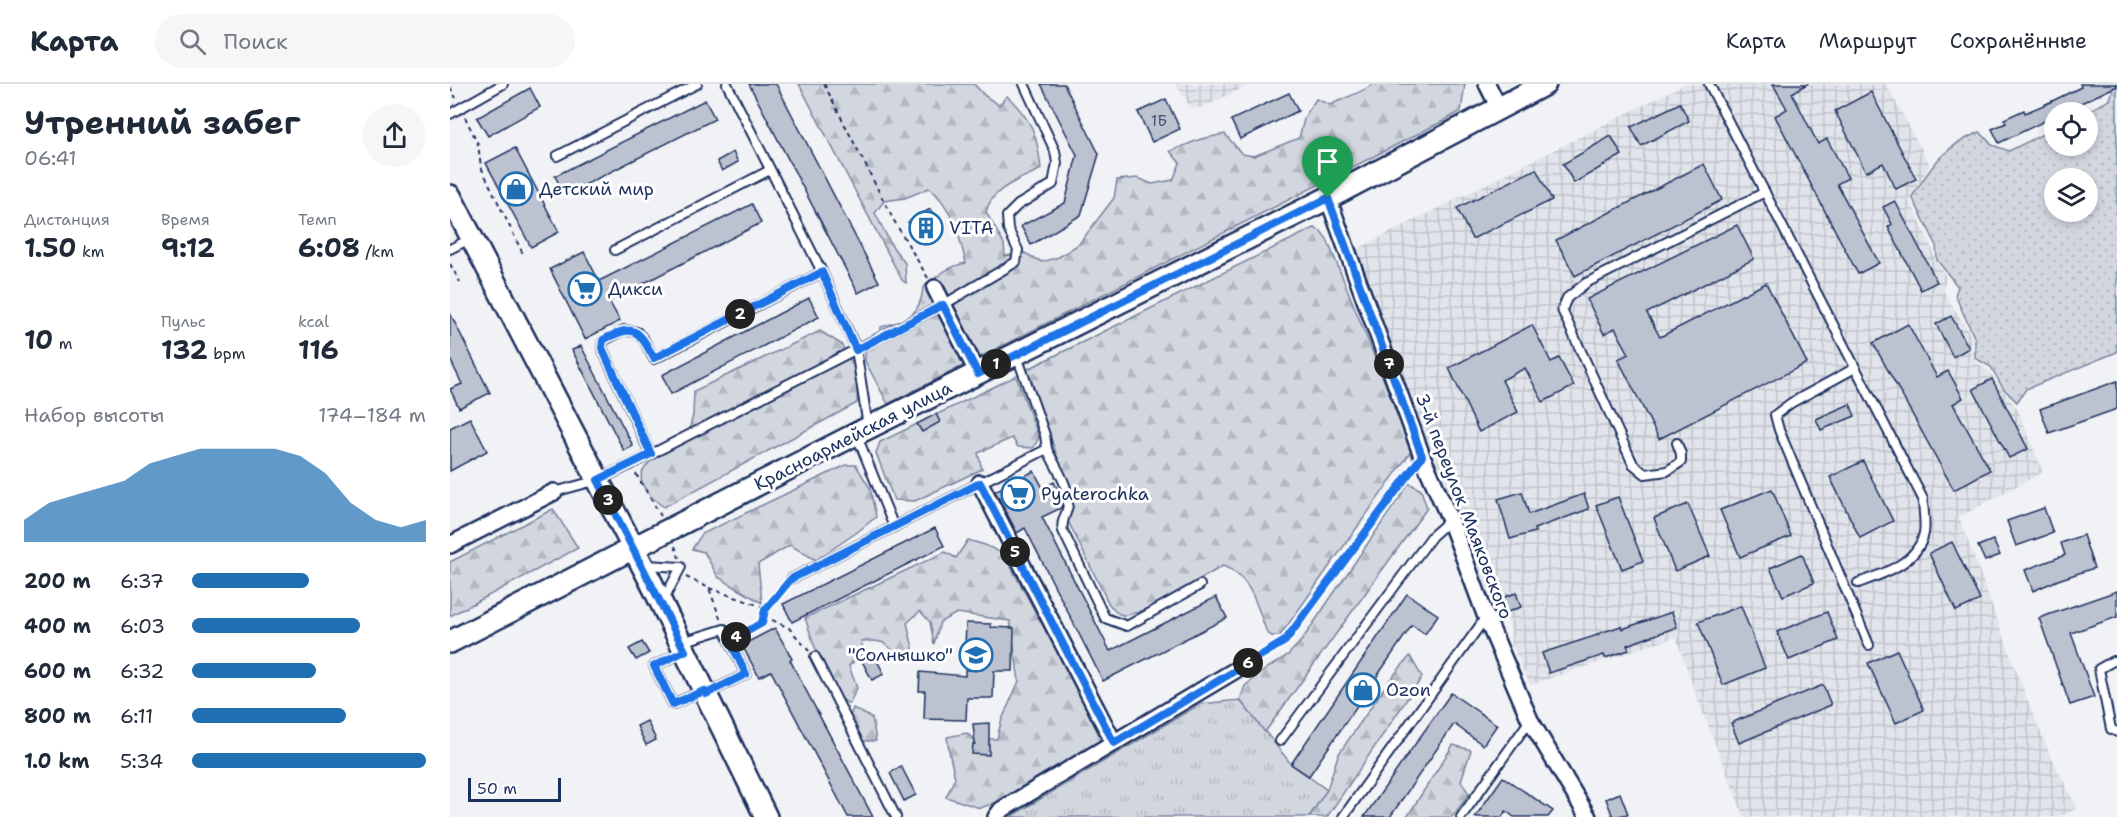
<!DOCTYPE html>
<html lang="ru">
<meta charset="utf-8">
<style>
:root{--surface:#fff;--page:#f6f6f7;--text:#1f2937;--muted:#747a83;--line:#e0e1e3;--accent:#1f6fb2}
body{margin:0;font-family:"Shantell Sans",sans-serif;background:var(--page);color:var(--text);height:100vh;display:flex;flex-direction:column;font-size:22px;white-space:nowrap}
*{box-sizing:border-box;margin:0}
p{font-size:20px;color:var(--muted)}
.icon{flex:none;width:33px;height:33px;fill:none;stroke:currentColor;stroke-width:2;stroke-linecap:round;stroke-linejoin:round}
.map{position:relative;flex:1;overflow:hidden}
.details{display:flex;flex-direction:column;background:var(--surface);width:450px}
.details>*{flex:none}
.tools{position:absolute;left:1594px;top:18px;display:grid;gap:12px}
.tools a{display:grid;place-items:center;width:54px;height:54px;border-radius:50%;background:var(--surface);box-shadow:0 3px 9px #0003;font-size:30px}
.scale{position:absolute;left:18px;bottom:15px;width:93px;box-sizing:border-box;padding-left:6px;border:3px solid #1b2f5e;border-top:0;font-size:16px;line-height:21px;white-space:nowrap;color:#1b2f5e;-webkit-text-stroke:4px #fff;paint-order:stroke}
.pin{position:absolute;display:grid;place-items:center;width:51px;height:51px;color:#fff;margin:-62px -26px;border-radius:50% 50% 50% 0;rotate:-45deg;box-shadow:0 0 6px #0007}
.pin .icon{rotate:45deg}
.km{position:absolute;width:30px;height:30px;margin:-15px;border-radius:50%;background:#222;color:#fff;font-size:16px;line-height:30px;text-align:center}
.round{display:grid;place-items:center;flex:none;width:63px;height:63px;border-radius:32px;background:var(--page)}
.head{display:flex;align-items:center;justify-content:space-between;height:102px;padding:0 24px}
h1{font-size:33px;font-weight:700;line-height:45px}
.stats{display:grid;grid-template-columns:repeat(3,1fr);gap:9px;height:102px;padding:6px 24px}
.stats div{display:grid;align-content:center}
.stats b{font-size:26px;font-weight:700}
.stats small{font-size:16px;font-weight:400}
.stats p{font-size:16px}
.chart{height:168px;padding:12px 24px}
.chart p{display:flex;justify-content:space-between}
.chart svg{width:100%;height:108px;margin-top:6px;fill:var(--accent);opacity:.7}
ul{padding:0 24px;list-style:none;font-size:20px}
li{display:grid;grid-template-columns:96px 72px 1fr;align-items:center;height:45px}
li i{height:15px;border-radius:8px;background:var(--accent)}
header{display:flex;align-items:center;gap:36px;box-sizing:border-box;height:84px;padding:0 30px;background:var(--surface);border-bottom:2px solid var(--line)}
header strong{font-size:28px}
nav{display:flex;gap:33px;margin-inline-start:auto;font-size:21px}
.search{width:420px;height:54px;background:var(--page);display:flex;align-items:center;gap:15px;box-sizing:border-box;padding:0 21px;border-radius:33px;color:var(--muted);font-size:22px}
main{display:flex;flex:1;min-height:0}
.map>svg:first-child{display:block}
.industrial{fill:url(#industrial-grid)}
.grass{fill:url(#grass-tufts);stroke:#76829e;stroke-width:1.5}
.forest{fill:url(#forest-firs);stroke:#76829e;stroke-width:1.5}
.park{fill:url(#park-dots);stroke:#76829e;stroke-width:1.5;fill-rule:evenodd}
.building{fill:#bcc2d0;stroke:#1b2f5e;stroke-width:1.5}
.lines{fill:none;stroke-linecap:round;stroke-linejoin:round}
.lane-casing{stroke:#1b2f5e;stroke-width:12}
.street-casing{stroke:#1b2f5e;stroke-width:20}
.secondary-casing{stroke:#1b2f5e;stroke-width:26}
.path{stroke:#1b2f5e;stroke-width:2;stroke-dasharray:4.5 4.5;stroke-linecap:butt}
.lane{stroke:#fff;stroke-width:8}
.street{stroke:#fff;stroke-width:15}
.secondary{stroke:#fff;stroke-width:21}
.route-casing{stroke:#fff;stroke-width:12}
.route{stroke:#1a73e8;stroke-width:8}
.labels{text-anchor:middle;stroke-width:6;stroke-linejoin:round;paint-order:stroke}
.number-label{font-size:15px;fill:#43547a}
.poi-label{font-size:18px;fill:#1b2f5e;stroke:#fff;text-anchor:start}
.street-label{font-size:18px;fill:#1b2f5e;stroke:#fff}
</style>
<header>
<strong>Карта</strong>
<div class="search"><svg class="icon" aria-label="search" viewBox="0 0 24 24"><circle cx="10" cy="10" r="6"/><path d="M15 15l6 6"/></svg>Поиск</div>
<nav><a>Карта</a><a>Маршрут</a><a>Сохранённые</a></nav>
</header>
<main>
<section class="details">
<div class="head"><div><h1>Утренний забег</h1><p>06:41</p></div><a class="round"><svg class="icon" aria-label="share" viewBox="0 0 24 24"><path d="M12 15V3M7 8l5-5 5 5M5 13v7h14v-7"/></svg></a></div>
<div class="stats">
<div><p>Дистанция</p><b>1.50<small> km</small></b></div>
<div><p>Время</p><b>9:12</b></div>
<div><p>Темп</p><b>6:08<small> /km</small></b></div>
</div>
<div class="stats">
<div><b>10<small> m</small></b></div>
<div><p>Пульс</p><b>132<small> bpm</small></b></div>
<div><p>kcal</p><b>116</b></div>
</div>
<div class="chart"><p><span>Набор высоты</span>174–184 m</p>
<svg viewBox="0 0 160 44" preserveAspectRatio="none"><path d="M0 44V35L10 28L20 25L30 22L40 19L50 12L60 9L70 6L80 6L90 6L100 6L110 9L120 16L130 28L140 35L150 38L160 35V44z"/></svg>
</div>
<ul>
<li><b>200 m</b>6:37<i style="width:50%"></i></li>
<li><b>400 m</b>6:03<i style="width:72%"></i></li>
<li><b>600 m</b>6:32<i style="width:53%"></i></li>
<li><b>800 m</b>6:11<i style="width:66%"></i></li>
<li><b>1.0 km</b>5:34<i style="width:100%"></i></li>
</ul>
</section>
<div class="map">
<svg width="1667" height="733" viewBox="0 0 1667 733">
<defs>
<pattern id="industrial-grid" width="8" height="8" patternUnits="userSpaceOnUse" patternTransform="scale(1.5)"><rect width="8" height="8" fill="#e1e4ea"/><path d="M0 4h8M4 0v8" fill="none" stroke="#c0c4cb"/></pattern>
<pattern id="grass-tufts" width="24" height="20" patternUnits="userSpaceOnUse" patternTransform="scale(1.5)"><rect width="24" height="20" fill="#d2d6df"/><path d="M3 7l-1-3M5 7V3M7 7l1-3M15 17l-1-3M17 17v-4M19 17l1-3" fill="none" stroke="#b4b8c2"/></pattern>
<pattern id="forest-firs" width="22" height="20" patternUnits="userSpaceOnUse" patternTransform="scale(1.5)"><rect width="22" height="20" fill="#d2d6df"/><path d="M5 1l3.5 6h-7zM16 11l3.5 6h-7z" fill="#b4b8c2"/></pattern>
<pattern id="park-dots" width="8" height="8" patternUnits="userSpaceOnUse" patternTransform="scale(1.5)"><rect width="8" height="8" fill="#d2d6df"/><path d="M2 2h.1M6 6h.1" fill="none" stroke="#b4b8c2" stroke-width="1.8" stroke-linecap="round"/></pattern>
</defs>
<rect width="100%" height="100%" fill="#f1f2f5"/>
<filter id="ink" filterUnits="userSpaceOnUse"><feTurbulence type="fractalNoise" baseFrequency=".0167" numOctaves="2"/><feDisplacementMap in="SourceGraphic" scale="12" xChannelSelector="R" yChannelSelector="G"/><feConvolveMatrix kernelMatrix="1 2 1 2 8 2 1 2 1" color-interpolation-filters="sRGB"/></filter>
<g filter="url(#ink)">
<g class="industrial">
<polygon points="726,0 801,0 751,24 741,24"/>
<polygon points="1235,0 1436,0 1480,81 1460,116 1480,159 1487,179 1496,193 1493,206 1522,253 1522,272 1526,278 1538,286 1568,326 1593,388 1509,433 1577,615 1598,666 1627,724 1609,733 1294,733 1244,606 1226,553 1080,601 1060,557 1061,546 1056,532 1039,508 927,229 907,174 907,165"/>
</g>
<polygon class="grass" points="790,616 841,680 877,706 859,733 560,733 750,620"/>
<g class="forest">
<path d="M349,0H524L535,12L549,21L557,12C583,37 587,50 591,85C570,96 542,103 536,128L554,160L555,172L575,169L592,178L609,173L629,160L664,114L667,96L688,94L702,100L723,96L730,79L720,67L751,55L775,50L792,70L804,72L849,54L855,32L866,15L880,21C895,13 910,10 923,0H1015L1011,27L999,34L438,320L415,277V263L431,255V243C456,236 470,233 473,204C486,193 498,182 516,179C509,151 502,122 479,104L455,114L434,117L425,129L442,162L455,179L456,199L452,196Z"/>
<path d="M864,144L871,147L877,155L962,366L830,552H822L817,549C807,523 802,493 773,482C755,492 689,534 673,531C666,530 663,525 659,520L618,437L623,422L622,413L576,286Z"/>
<path d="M370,247L391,260L408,289L407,319L214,423C205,417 187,402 192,389C197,376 228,354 239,347L243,331L244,307Z"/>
<polygon points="566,292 589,354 583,364 568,363 562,354 528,369 532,385 465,417 444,416 426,369 430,358"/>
<polygon points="396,381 406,381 420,404 426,433 406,449 366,476 340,461 308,480 312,519 268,493 254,468 242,465 252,450"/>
<polygon points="959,399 971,406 977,424 815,648 790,616 795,602 816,585 838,571 852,556"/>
<polygon points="103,425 128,464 0,532 0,478"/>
<path d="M518,456L535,461L554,470L651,649L648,663L577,704L551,717L530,724L496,713L505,694L500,672L497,653L517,649L523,655H547L551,638L569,597L560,537L507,529L490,538L484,560L480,538L470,527L457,539L463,564L460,570L453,573C440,569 445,567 437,561C430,556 420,557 411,557L414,568L399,582L407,604L399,620L384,609L373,587L355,534L495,468L506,474Z"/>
<polygon points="960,572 972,593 877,733 859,733 877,706 888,671 939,597"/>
<polygon points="403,624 422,634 426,657 411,657 399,636"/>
<polygon points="1003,661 1021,666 1011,697 1019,710 1002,733 957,733"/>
</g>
<path class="park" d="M1664,0H1667V268L1576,305L1567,318L1553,304L1541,283L1525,274V255L1505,211L1508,203L1487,176L1486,160L1462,113C1482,81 1494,62 1530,48L1542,61L1559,67L1605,44V62H1638V28H1636L1660,16ZM1605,94H1638V128H1605Z"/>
<g class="building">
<polygon points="299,0 326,0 429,198 408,209"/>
<polygon points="591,0 614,0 649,70 631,131 581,161 571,142 615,119 627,71"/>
<polygon points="1323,0 1357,0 1342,9 1368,60 1377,55 1398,94 1387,100 1429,179 1408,190 1325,32 1337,25"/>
<polygon points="1630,0 1667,0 1667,2 1612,28 1605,28 1605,32 1549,59 1542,45 1556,39 1554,35 1574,26 1575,29 1596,20 1631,3"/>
<polygon points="80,4 90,23 38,52 27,34"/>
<polygon points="1421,8 1466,95 1446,105 1433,79 1416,88 1385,27"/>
<polygon points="839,9 848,27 790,55 781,36"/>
<polygon points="716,15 730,45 702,58 688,28"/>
<polygon points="255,16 265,35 115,111 105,92"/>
<polygon points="1230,19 1239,37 1191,62 1181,43"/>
<polygon points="1161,52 1172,71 1124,99 1113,80"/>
<polygon points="65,64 109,148 81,163 36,79"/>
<polygon points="283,68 288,78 272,87 267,77"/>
<polygon points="1254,80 1272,116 1125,192 1106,156"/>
<polygon points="1086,85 1102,116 1022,155 1007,124"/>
<polygon points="1445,117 1487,198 1471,206 1438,143 1442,140 1433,123"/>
<polygon points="302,120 311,139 159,217 170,237 135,255 100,185 134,168 149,197"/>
<polygon points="480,125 494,149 484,155 481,150 469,158 458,138"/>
<polygon points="1287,141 1304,175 1197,229 1210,253 1316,199 1357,279 1209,355 1168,275 1179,270 1165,244 1154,250 1137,215"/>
<polygon points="359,214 369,233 221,310 212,291"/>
<polygon points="0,229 40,309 9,324 0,305 12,300 0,275"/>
<polygon points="1501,232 1519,264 1503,273 1486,240"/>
<polygon points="1458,240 1487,293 1498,287 1513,314 1503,320 1540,386 1504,406 1423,259"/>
<polygon points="1082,241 1101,278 1109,274 1124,302 1093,318 1075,284 1052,296 1068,328 1029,348 999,284"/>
<polygon points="131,262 183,362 174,367 122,266"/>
<polygon points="1542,295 1578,365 1559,374 1523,305"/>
<polygon points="1667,297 1667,325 1599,349 1590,325"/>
<polygon points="1400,320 1405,332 1371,346 1366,335"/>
<polygon points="486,330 490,338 472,348 467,340"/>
<polygon points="20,334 37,367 0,387 0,344"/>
<polygon points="1413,377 1443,437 1410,454 1380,393"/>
<polygon points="584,387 593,404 604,398 612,414 611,424 592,433 660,567 766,513 777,534 653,597 575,444 567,449 545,407"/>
<polygon points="1322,405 1341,452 1290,473 1270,426"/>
<polygon points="1072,408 1079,430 1134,410 1139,425 1084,445 1085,448 1060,455 1048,415"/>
<polygon points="1168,413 1193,477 1172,485 1146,421"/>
<polygon points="1238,420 1260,472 1225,487 1204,434"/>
<polygon points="1594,424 1603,449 1566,462 1557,437"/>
<polygon points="485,444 494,462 342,538 333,520"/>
<polygon points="1633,451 1644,484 1608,496 1583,507 1575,486 1615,471 1611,459"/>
<polygon points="1543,456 1550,471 1535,477 1528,462"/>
<polygon points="1502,458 1530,516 1506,527 1479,469"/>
<polygon points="1352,470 1364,499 1333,512 1320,484"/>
<polygon points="1667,507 1667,533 1621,549 1644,613 1620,621 1589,534"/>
<polygon points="1066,509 1071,523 1055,529 1049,515"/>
<polygon points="957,510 988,531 975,550 962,541 859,692 841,680"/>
<polygon points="1291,522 1315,584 1273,601 1248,538"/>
<polygon points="1222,528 1227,543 1177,561 1179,566 1155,574 1154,571 1099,589 1092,569 1148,551 1147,550 1171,542 1172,545"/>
<polygon points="1377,528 1388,556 1339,576 1327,548"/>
<polygon points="516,539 541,540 541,543 564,544 563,587 544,587 543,614 517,614 516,636 474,635 475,607 469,607 470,588 515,592 515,586 520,586 521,564 515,564"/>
<polygon points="325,544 342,575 340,576 423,733 398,733 321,587 309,593 292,561"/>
<polygon points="192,558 199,569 186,576 179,565"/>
<polygon points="1447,566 1474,626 1446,639 1418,579"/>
<polygon points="424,571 434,590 422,596 412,577"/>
<polygon points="1373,601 1381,621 1289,659 1281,639"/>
<polygon points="1001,609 1047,641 1033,661 1004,640 940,733 914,733"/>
<polygon points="197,637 206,656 196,661 187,642"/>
<polygon points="539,639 539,671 522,670 523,660 525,660 523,640"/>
<polygon points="451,682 466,711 454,717 440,689"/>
<polygon points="1053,693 1103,727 1098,733 1064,733 1056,727 1052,733 1025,733"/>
<polygon points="1170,709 1178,730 1163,733 1156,715"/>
</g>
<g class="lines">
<defs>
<g id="lane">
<polyline points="277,0 372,188 406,265 418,343"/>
<path d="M1259,0L1473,415C1473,425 1476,439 1474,449C1468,479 1433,490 1408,499"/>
<polyline points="0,30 53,0"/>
<polyline points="107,72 247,0"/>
<polyline points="0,165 20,155"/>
<polyline points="165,166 320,86"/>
<polyline points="1405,284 1341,319 1325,331 1329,346 1419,561"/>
<polyline points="407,352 444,443"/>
<polyline points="1227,359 1231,370 1231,378 1217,387 1195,390 1183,380 1112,226 1117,214 1136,199 1315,108 1312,104"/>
<path d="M597,365C605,382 619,401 618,419C618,430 610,436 613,447L655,534L677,542L750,501"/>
<polyline points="201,371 152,264 153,257 174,246 187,248 194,256 204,275 372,188"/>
<polyline points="104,408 148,396 180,381 493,221 566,178 568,166 558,145 557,132 568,121 603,100 607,79 605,67 574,0"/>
<polyline points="196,481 231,483 214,515"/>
<polyline points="341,495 597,365 595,351 567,272"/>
<polyline points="232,558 274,545 296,590 256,610"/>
<polyline points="233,568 204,582 223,620 253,607"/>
<polyline points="365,573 446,733"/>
<polyline points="1667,577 1663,577 1649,585 1661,645 1667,648"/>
<polyline points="830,657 982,452 1000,436"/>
<polyline points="893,733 1036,533"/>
<polyline points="1011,733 1080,636"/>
</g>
<g id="street">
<polyline points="1037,0 1049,24"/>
<polyline points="878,114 972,372 1000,436 1036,533 1080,636 1138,733"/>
<polyline points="485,204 528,290"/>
<polyline points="530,399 664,659"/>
<polyline points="0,461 104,408"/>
<polyline points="546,733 551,726 794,581"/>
</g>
<g id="secondary">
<polyline points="0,112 201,498 316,733"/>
<polyline points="0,558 406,350 878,114 1095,0"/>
</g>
</defs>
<use href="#lane" class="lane-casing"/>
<use href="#street" class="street-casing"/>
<use href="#secondary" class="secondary-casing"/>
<g class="path">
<polyline points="374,0 443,135 478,194"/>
<polyline points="0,3 6,14"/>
<polyline points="15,33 28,60 31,83 73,170"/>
<polyline points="0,180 10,198"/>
<polyline points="186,390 211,432"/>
<polyline points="225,462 229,474"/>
<polyline points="236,493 259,504 271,537"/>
<polyline points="259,504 316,524"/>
<polyline points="314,532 339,544 359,567"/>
<polyline points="287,552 312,539 315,526 335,502"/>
<polyline points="805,575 835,557 963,386"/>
</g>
<use href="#lane" class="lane"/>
<use href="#street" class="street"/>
<use href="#secondary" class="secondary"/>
</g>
</g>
<g class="lines" filter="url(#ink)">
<defs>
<path id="route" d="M878,114L972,372L835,557L664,659L530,399L341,495L315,526L312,539L280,557L296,590L256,610L254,607L223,620L204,582L235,567L148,396L201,370L152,264L153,256C184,239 188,245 204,274L372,188L406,266L493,221L528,290Z"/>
</defs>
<use href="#route" class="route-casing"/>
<use href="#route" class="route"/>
</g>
<defs>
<symbol id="shop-ring" viewBox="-11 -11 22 22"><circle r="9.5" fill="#fff" stroke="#1f6fb2" stroke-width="1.5"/><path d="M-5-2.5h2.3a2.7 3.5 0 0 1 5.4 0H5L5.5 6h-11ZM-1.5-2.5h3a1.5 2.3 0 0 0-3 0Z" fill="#1f6fb2"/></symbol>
<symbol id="building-ring" viewBox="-11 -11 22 22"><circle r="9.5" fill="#fff" stroke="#1f6fb2" stroke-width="1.5"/><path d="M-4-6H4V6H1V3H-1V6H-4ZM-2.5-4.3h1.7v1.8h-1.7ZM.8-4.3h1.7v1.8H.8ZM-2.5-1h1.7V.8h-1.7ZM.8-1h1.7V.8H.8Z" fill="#1f6fb2"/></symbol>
<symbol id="supermarket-ring" viewBox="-11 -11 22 22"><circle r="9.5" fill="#fff" stroke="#1f6fb2" stroke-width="1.5"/><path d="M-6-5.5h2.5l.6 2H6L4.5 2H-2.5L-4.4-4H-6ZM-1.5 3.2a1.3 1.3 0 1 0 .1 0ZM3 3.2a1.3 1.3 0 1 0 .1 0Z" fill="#1f6fb2"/></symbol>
<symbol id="school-ring" viewBox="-11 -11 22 22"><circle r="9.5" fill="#fff" stroke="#1f6fb2" stroke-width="1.5"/><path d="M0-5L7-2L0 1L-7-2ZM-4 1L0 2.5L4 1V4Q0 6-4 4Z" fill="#1f6fb2"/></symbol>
</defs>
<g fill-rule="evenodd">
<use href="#shop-ring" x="47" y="86" width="38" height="38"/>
<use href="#building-ring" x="457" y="125" width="38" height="38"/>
<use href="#supermarket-ring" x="116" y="186" width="38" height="38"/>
<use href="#supermarket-ring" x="549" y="391" width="38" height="38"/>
<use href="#school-ring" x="507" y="552" width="38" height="38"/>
<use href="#shop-ring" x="894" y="587" width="38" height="38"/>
</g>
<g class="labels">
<g class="number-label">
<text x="709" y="42">1Б</text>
</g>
<g class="poi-label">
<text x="89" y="111">Детский мир</text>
<text x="499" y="150">VITA</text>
<text x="158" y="211">Дикси</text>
<text x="591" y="416">Pyaterochka</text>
<text x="503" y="577" text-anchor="end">"Солнышко"</text>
<text x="936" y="612">Ozon</text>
</g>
<g class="street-label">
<text transform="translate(403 352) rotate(-27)" y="6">Красноармейская улица</text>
<text transform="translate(1014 422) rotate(69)" y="6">3-й переулок Маяковского</text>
</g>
</g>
</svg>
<div class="tools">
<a><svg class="icon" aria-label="locate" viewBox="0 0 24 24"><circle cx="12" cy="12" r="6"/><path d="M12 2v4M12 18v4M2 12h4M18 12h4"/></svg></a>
<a><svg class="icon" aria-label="layers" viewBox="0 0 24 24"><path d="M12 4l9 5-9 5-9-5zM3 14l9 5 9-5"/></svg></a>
</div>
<div class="scale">50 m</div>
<div class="pin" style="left:878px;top:114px;background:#1e9e55"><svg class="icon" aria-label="arrive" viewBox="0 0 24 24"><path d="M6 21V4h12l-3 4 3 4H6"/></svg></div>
<b class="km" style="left:546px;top:280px">1</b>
<b class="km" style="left:290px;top:230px">2</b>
<b class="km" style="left:158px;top:416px">3</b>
<b class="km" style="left:286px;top:553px">4</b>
<b class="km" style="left:565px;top:468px">5</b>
<b class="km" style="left:798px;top:579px">6</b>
<b class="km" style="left:939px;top:280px">7</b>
</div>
</main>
